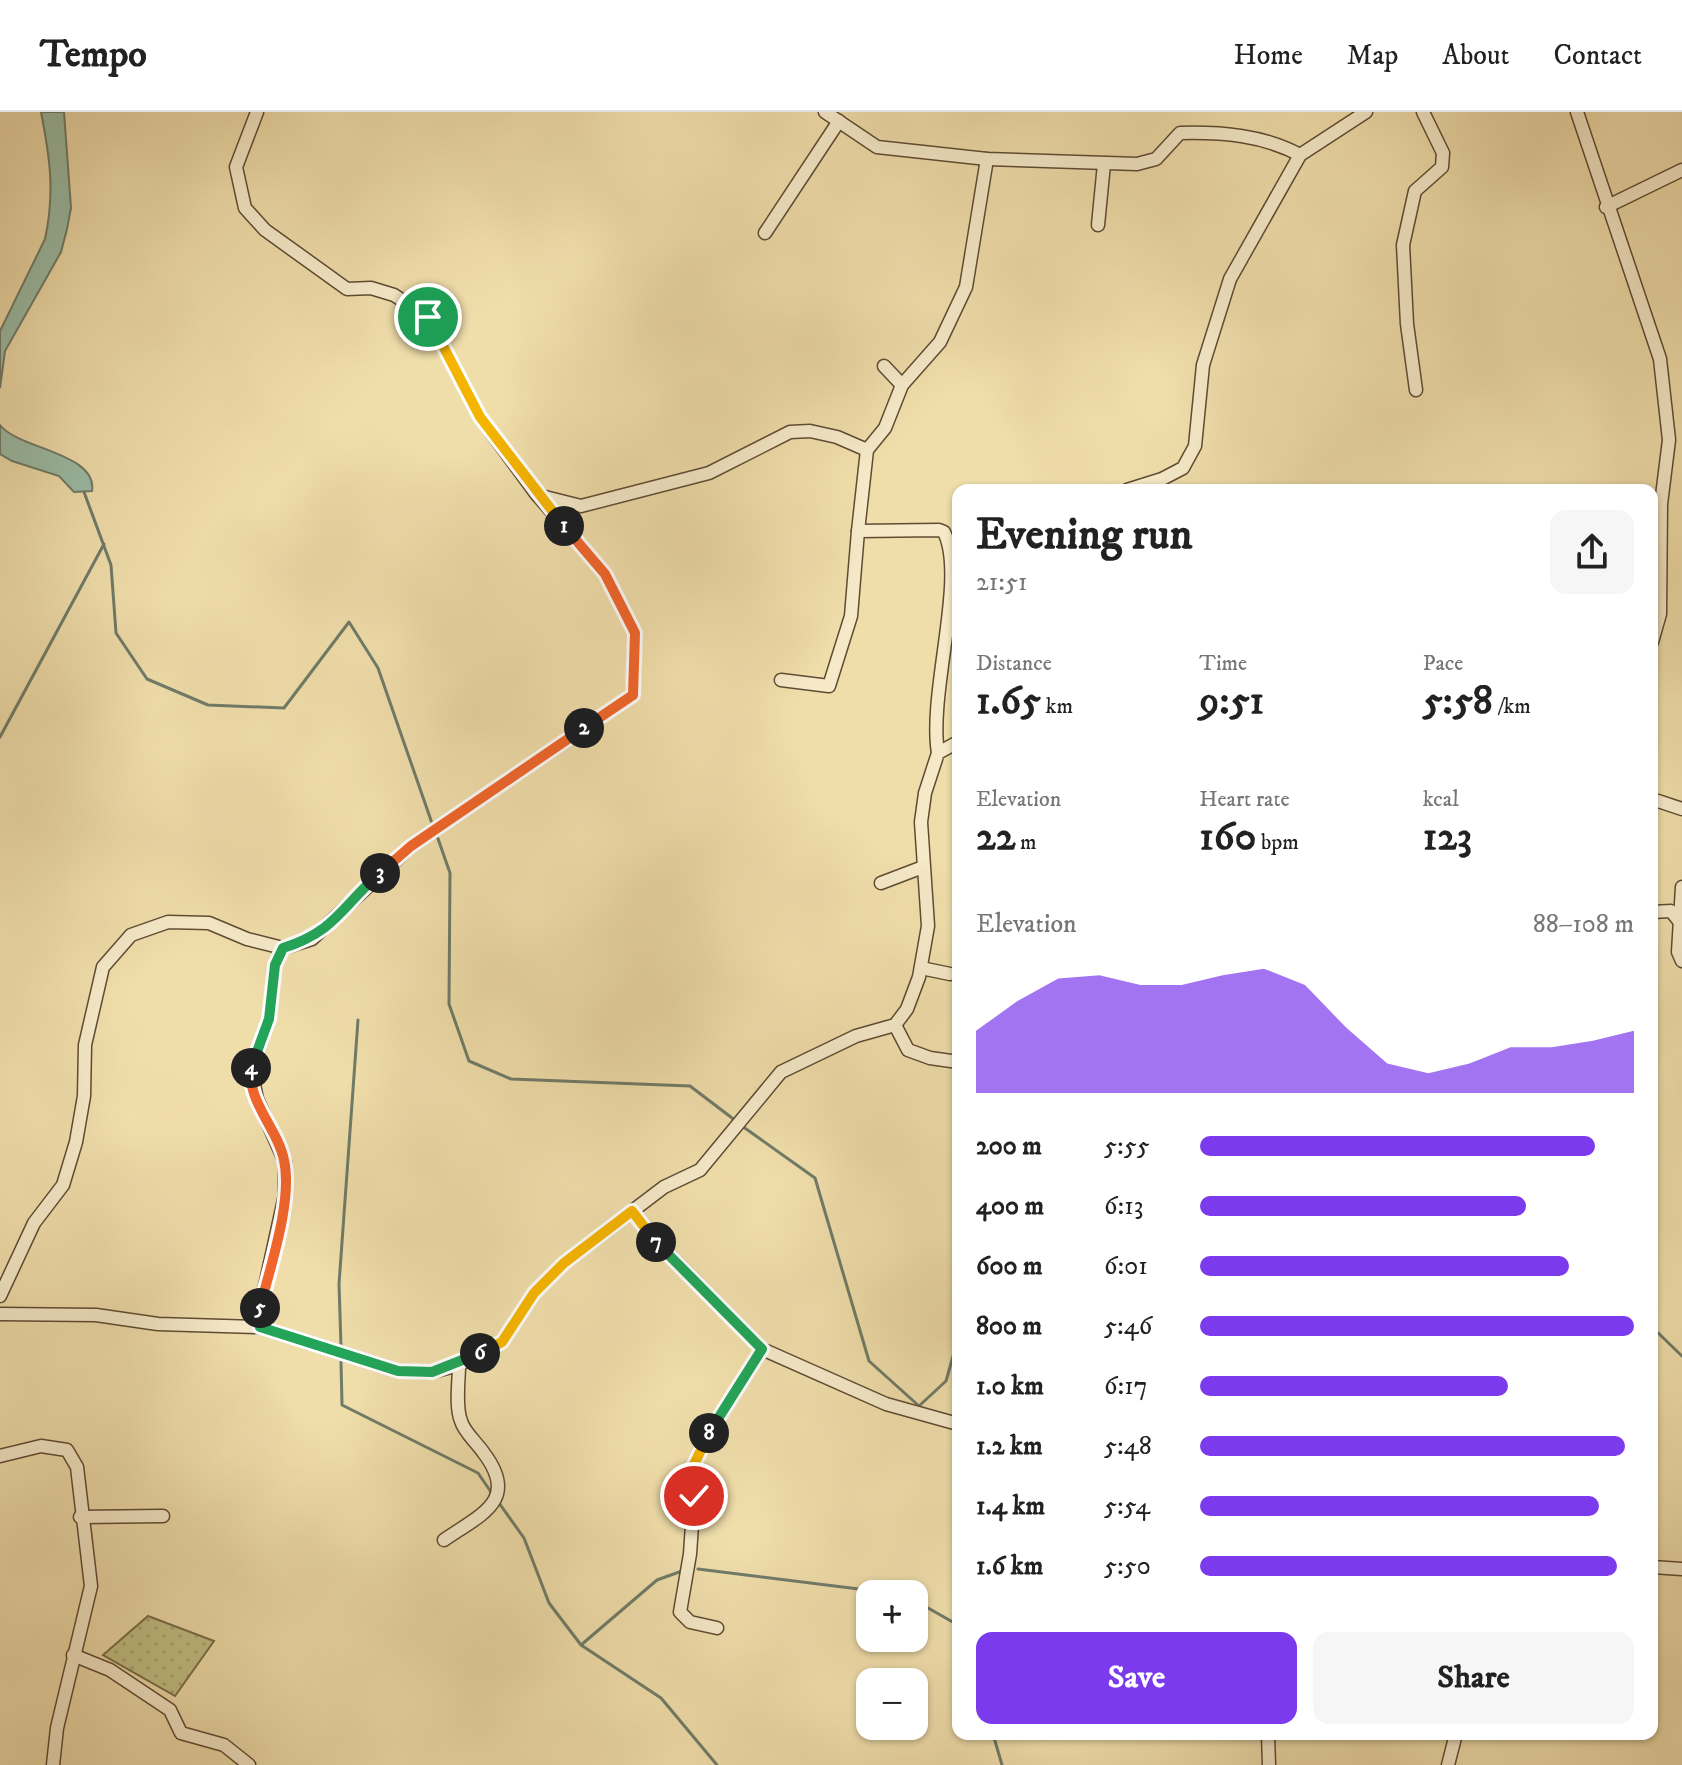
<!DOCTYPE html>
<meta charset="utf-8">
<style>
:root{--surface:#fff;--page:#f6f6f6;--text:#222;--muted:#767676;--line:#e0e0e0;--accent:#7c3aed}
body{margin:0;font-family:"IM FELL DW Pica",serif;background:var(--page);color:var(--text);height:100vh;display:flex;flex-direction:column;font-size:30px;white-space:nowrap}
*{box-sizing:border-box;margin:0}
p{font-size:26px;color:var(--muted)}
.icon{flex:none;width:44px;height:44px;fill:none;stroke:currentColor;stroke-width:2;stroke-linecap:round;stroke-linejoin:round}
.map{position:relative;flex:1;overflow:hidden}
.sheet{position:absolute;left:952px;top:372px;width:706px;height:1256px;display:flex;flex-direction:column;background:var(--surface);border-radius:16px;box-shadow:0 2px 6px #0004}
.sheet>*{flex:none}
.fabs{position:absolute;left:856px;top:1468px;display:grid;gap:16px}
.fabs a{display:grid;place-items:center;width:72px;height:72px;border-radius:16px;background:var(--surface);box-shadow:0 2px 6px #0004;font-size:40px}
.pin{position:absolute;display:grid;place-items:center;width:68px;height:68px;color:#fff;margin:-34px;border:4px solid #fff;border-radius:50%;box-shadow:0 2px 8px #0007}
.km{position:absolute;width:40px;height:40px;margin:-20px;border-radius:50%;background:#222;color:#fff;font-size:22px;line-height:40px;text-align:center}
.round{display:grid;place-items:center;flex:none;width:84px;height:84px;border-radius:16px;background:var(--page)}
.headline{display:flex;align-items:center;justify-content:space-between;height:136px;padding:0 24px}
h1{font-size:44px;font-weight:700;line-height:60px}
.stats{display:grid;grid-template-columns:repeat(3,1fr);gap:12px;height:136px;padding:8px 24px}
.stats div{display:grid;align-content:center}
.stats b{font-size:40px;font-weight:700}
.stats small{font-size:22px;font-weight:400}
.stats p{font-size:22px}
.chart{height:224px;padding:16px 24px}
.chart p{display:flex;justify-content:space-between}
.chart svg{width:100%;height:144px;margin-top:8px;fill:var(--accent);opacity:.7}
.action{display:flex;gap:16px;margin-top:auto;padding:16px 24px}
.action a{flex:1;height:92px;border-radius:16px;background:var(--accent);color:#fff;font-size:32px;font-weight:700;line-height:92px;text-align:center}
.action a+a{background:var(--page);color:var(--text)}
ul{padding:0 24px;list-style:none;font-size:26px}
li{display:grid;grid-template-columns:128px 96px 1fr;align-items:center;height:60px}
li i{height:20px;border-radius:10px;background:var(--accent)}
header{display:flex;align-items:center;gap:48px;box-sizing:border-box;height:112px;padding:0 40px;background:var(--surface);border-bottom:2px solid var(--line)}
header strong{font-size:38px}
nav{display:flex;gap:44px;margin-inline-start:auto;font-size:28px}
.map>svg:first-child{display:block}
.park{fill:url(#park-dots);stroke:#786c48;stroke-width:2}
.water{fill:#9abca6;stroke:#6f7b68;stroke-width:2}
.lines{fill:none;stroke-linecap:round;stroke-linejoin:round}
.stream{stroke:#6f7b68;stroke-width:3}
.minor-casing{stroke:#5f4b33;stroke-width:15}
.minor{stroke:#f5e9c8;stroke-width:12}
.split-1-casing{stroke:#fff;stroke-width:16}
.split-2-casing{stroke:#fff;stroke-width:16}
.split-3-casing{stroke:#fff;stroke-width:16}
.split-4-casing{stroke:#fff;stroke-width:16}
.split-5-casing{stroke:#fff;stroke-width:16}
.split-6-casing{stroke:#fff;stroke-width:16}
.split-7-casing{stroke:#fff;stroke-width:16}
.split-8-casing{stroke:#fff;stroke-width:16}
.split-9-casing{stroke:#fff;stroke-width:16}
.split-1{stroke:#f5b400;stroke-width:10}
.split-2{stroke:#f0652b;stroke-width:10}
.split-3{stroke:#f0652b;stroke-width:10}
.split-4{stroke:#22a559;stroke-width:10}
.split-5{stroke:#f0652b;stroke-width:10}
.split-6{stroke:#22a559;stroke-width:10}
.split-7{stroke:#f5b400;stroke-width:10}
.split-8{stroke:#22a559;stroke-width:10}
.split-9{stroke:#f5b400;stroke-width:10}
</style>
<header>
<strong>Tempo</strong>
<nav><a>Home</a><a>Map</a><a>About</a><a>Contact</a></nav>
</header>
<div class="map">
<svg width="1682" height="1653" viewBox="0 0 1682 1653">
<defs>
<pattern id="park-dots" width="8" height="8" patternUnits="userSpaceOnUse" patternTransform="scale(2)"><rect width="8" height="8" fill="#c1bf84"/><path d="M2 2h.1M6 6h.1" fill="none" stroke="#a6a471" stroke-width="1.8" stroke-linecap="round"/></pattern>
</defs>
<rect width="100%" height="100%" fill="#efddaa"/>
<filter id="stains"><feTurbulence type="fractalNoise" baseFrequency=".0025" numOctaves="4"/><feColorMatrix values="0 0 0 0 .2 0 0 0 0 .09 0 0 0 0 .02 0 0 0 .5 -.17"/></filter>
<radialGradient id="worn" r=".72"><stop offset=".6" stop-color="#630" stop-opacity="0"/><stop offset="1" stop-color="#630" stop-opacity=".3"/></radialGradient>
<polygon class="park" points="148,1504 214,1529 175,1584 103,1543"/>
<g class="water">
<path d="M41,0H64L71,96L67,117L61,140L5,239L0,276V219L45,127C55,81 50,46 41,0Z"/>
<path d="M0,313C18,337 98,341 92,379L74,380L59,364L12,349L0,342Z"/>
</g>
<g class="lines">
<g class="stream">
<polyline points="84,380 111,453 116,521 147,567 208,593 284,596 349,510 378,556 433,714"/>
<polyline points="0,625 104,432"/>
<polyline points="436,721 450,761 449,892 469,949 511,967 690,974 736,1009"/>
<polyline points="742,1014 815,1066 869,1249 919,1294 946,1269 958,1227"/>
<polyline points="1652,1215 1682,1244"/>
<polyline points="341,1234 339,1172 358,908"/>
<polyline points="341,1250 342,1293 478,1361 491,1380"/>
<polyline points="499,1391 524,1426 549,1491 581,1533 657,1468 682,1459"/>
<polyline points="698,1457 899,1482"/>
<polyline points="914,1488 958,1513"/>
<polyline points="581,1533 661,1586 717,1653"/>
<polyline points="993,1622 1002,1653"/>
</g>
<defs>
<g id="minor">
<path d="M257,0L236,55L245,96L265,118L347,177L371,176L394,183L428,205L480,305L537,383L581,394L709,361L790,320L810,319L837,325L867,338L858,419L939,418L944,420C967,466 928,580 938,641"/>
<path d="M825,0L877,35L987,47L1137,52L1156,47L1180,21C1222,20 1263,23 1300,43"/>
<polyline points="1577,0 1660,247 1669,328 1661,392 1660,502 1652,530"/>
<polyline points="1606,95 1682,58"/>
<polyline points="1098,113 1104,52"/>
<polyline points="765,121 839,9"/>
<polyline points="884,254 902,273"/>
<polyline points="1416,278 1407,212 1403,133 1415,79 1442,55 1443,41 1423,0"/>
<polyline points="867,338 885,316 902,273 940,230 966,175 987,47"/>
<polyline points="1127,378 1162,367 1183,356 1195,334 1203,253 1230,167 1300,43 1366,0"/>
<polyline points="781,568 829,574 851,504 858,419"/>
<polyline points="1652,687 1682,697"/>
<polyline points="881,771 923,755"/>
<polyline points="1682,775 1678,840 1682,849"/>
<polyline points="1652,800 1671,799 1679,809"/>
<polyline points="921,856 950,862"/>
<polyline points="895,913 908,938 930,946 958,950"/>
<polyline points="632,1099 655,1128 762,1237 886,1292 958,1312"/>
<polyline points="0,1184 34,1111 63,1073 76,1030 84,984 85,933 103,855 131,823 168,810 209,811 247,827 283,836 312,827 411,734 633,583 635,521 605,462 539,385"/>
<polyline points="0,1202 96,1203 158,1212 260,1215 398,1259 432,1260 459,1253 502,1230 534,1181 564,1151 664,1075 700,1058 781,960 856,924 895,913 907,897 919,865 928,814 921,710 925,681 938,641 958,630"/>
<polyline points="260,1215 260,1197 285,1083 285,1050 257,987 251,958 269,907 275,853 283,836"/>
<polyline points="0,1344 41,1334 67,1338 77,1355 91,1474 57,1616 53,1653"/>
<polyline points="80,1405 163,1404"/>
<path d="M444,1428C482,1402 520,1388 483,1340C477,1331 464,1320 461,1309C455,1294 459,1269 459,1253"/>
<polyline points="1652,1455 1682,1457"/>
<polyline points="717,1516 690,1510 680,1500 690,1442 694,1384 689,1363 706,1326 762,1237"/>
<polyline points="73,1543 110,1558 170,1598 181,1621 224,1633 249,1653"/>
<polyline points="1268,1622 1269,1653"/>
<polyline points="1448,1653 1456,1622"/>
</g>
</defs>
<use href="#minor" class="minor-casing"/>
<use href="#minor" class="minor"/>
</g>
<g class="lines">
<defs>
<polyline id="split-1" points="428,205 480,305 564,414"/>
<polyline id="split-2" points="564,414 605,462 635,521 633,583 584,616"/>
<polyline id="split-3" points="380,761 411,734 584,616"/>
<path id="split-4" d="M251,956L269,907L275,853L283,836C336,819 341,795 380,761"/>
<path id="split-5" d="M251,956C247,990 278,1017 284,1048C293,1089 270,1155 260,1196"/>
<polyline id="split-6" points="260,1196 260,1215 398,1259 432,1260 480,1241"/>
<polyline id="split-7" points="480,1241 502,1230 534,1181 564,1151 632,1099 656,1130"/>
<polyline id="split-8" points="656,1130 762,1237 709,1321"/>
<polyline id="split-9" points="694,1384 689,1363 709,1321"/>
</defs>
<use href="#split-1" class="split-1-casing"/>
<use href="#split-2" class="split-2-casing"/>
<use href="#split-3" class="split-3-casing"/>
<use href="#split-4" class="split-4-casing"/>
<use href="#split-5" class="split-5-casing"/>
<use href="#split-6" class="split-6-casing"/>
<use href="#split-7" class="split-7-casing"/>
<use href="#split-8" class="split-8-casing"/>
<use href="#split-9" class="split-9-casing"/>
<use href="#split-1" class="split-1"/>
<use href="#split-2" class="split-2"/>
<use href="#split-3" class="split-3"/>
<use href="#split-4" class="split-4"/>
<use href="#split-5" class="split-5"/>
<use href="#split-6" class="split-6"/>
<use href="#split-7" class="split-7"/>
<use href="#split-8" class="split-8"/>
<use href="#split-9" class="split-9"/>
</g>
<rect width="100%" height="100%" filter="url(#stains)"/>
<rect width="100%" height="100%" fill="url(#worn)"/>
</svg>
<div class="fabs">
<a>+</a>
<a>−</a>
</div>
<div class="pin" style="left:428px;top:205px;background:#1e9e55"><svg class="icon" aria-label="arrive" viewBox="0 0 24 24"><path d="M6 21V4h12l-3 4 3 4H6"/></svg></div>
<div class="pin" style="left:694px;top:1384px;background:#d93025"><svg class="icon" aria-label="check" viewBox="0 0 24 24"><path d="M5 12l5 5 9-10"/></svg></div>
<b class="km" style="left:564px;top:414px">1</b>
<b class="km" style="left:584px;top:616px">2</b>
<b class="km" style="left:380px;top:761px">3</b>
<b class="km" style="left:251px;top:956px">4</b>
<b class="km" style="left:260px;top:1196px">5</b>
<b class="km" style="left:480px;top:1241px">6</b>
<b class="km" style="left:656px;top:1130px">7</b>
<b class="km" style="left:709px;top:1321px">8</b>
<section class="sheet">
<div class="headline"><div><h1>Evening run</h1><p>21:51</p></div><a class="round"><svg class="icon" aria-label="share" viewBox="0 0 24 24"><path d="M12 15V3M7 8l5-5 5 5M5 13v7h14v-7"/></svg></a></div>
<div class="stats">
<div><p>Distance</p><b>1.65<small> km</small></b></div>
<div><p>Time</p><b>9:51</b></div>
<div><p>Pace</p><b>5:58<small> /km</small></b></div>
</div>
<div class="stats">
<div><p>Elevation</p><b>22<small> m</small></b></div>
<div><p>Heart rate</p><b>160<small> bpm</small></b></div>
<div><p>kcal</p><b>123</b></div>
</div>
<div class="chart"><p><span>Elevation</span>88–108 m</p>
<svg viewBox="0 0 160 44" preserveAspectRatio="none"><path d="M0 44V25L10 16L20 9L30 8L40 11L50 11L60 8L70 6L80 11L90 24L100 35L110 38L120 35L130 30L140 30L150 28L160 25V44z"/></svg>
</div>
<ul>
<li><b>200 m</b>5:55<i style="width:91%"></i></li>
<li><b>400 m</b>6:13<i style="width:75%"></i></li>
<li><b>600 m</b>6:01<i style="width:85%"></i></li>
<li><b>800 m</b>5:46<i style="width:100%"></i></li>
<li><b>1.0 km</b>6:17<i style="width:71%"></i></li>
<li><b>1.2 km</b>5:48<i style="width:98%"></i></li>
<li><b>1.4 km</b>5:54<i style="width:92%"></i></li>
<li><b>1.6 km</b>5:50<i style="width:96%"></i></li>
</ul>
<div class="action"><a>Save</a><a>Share</a></div>
</section>
</div>
